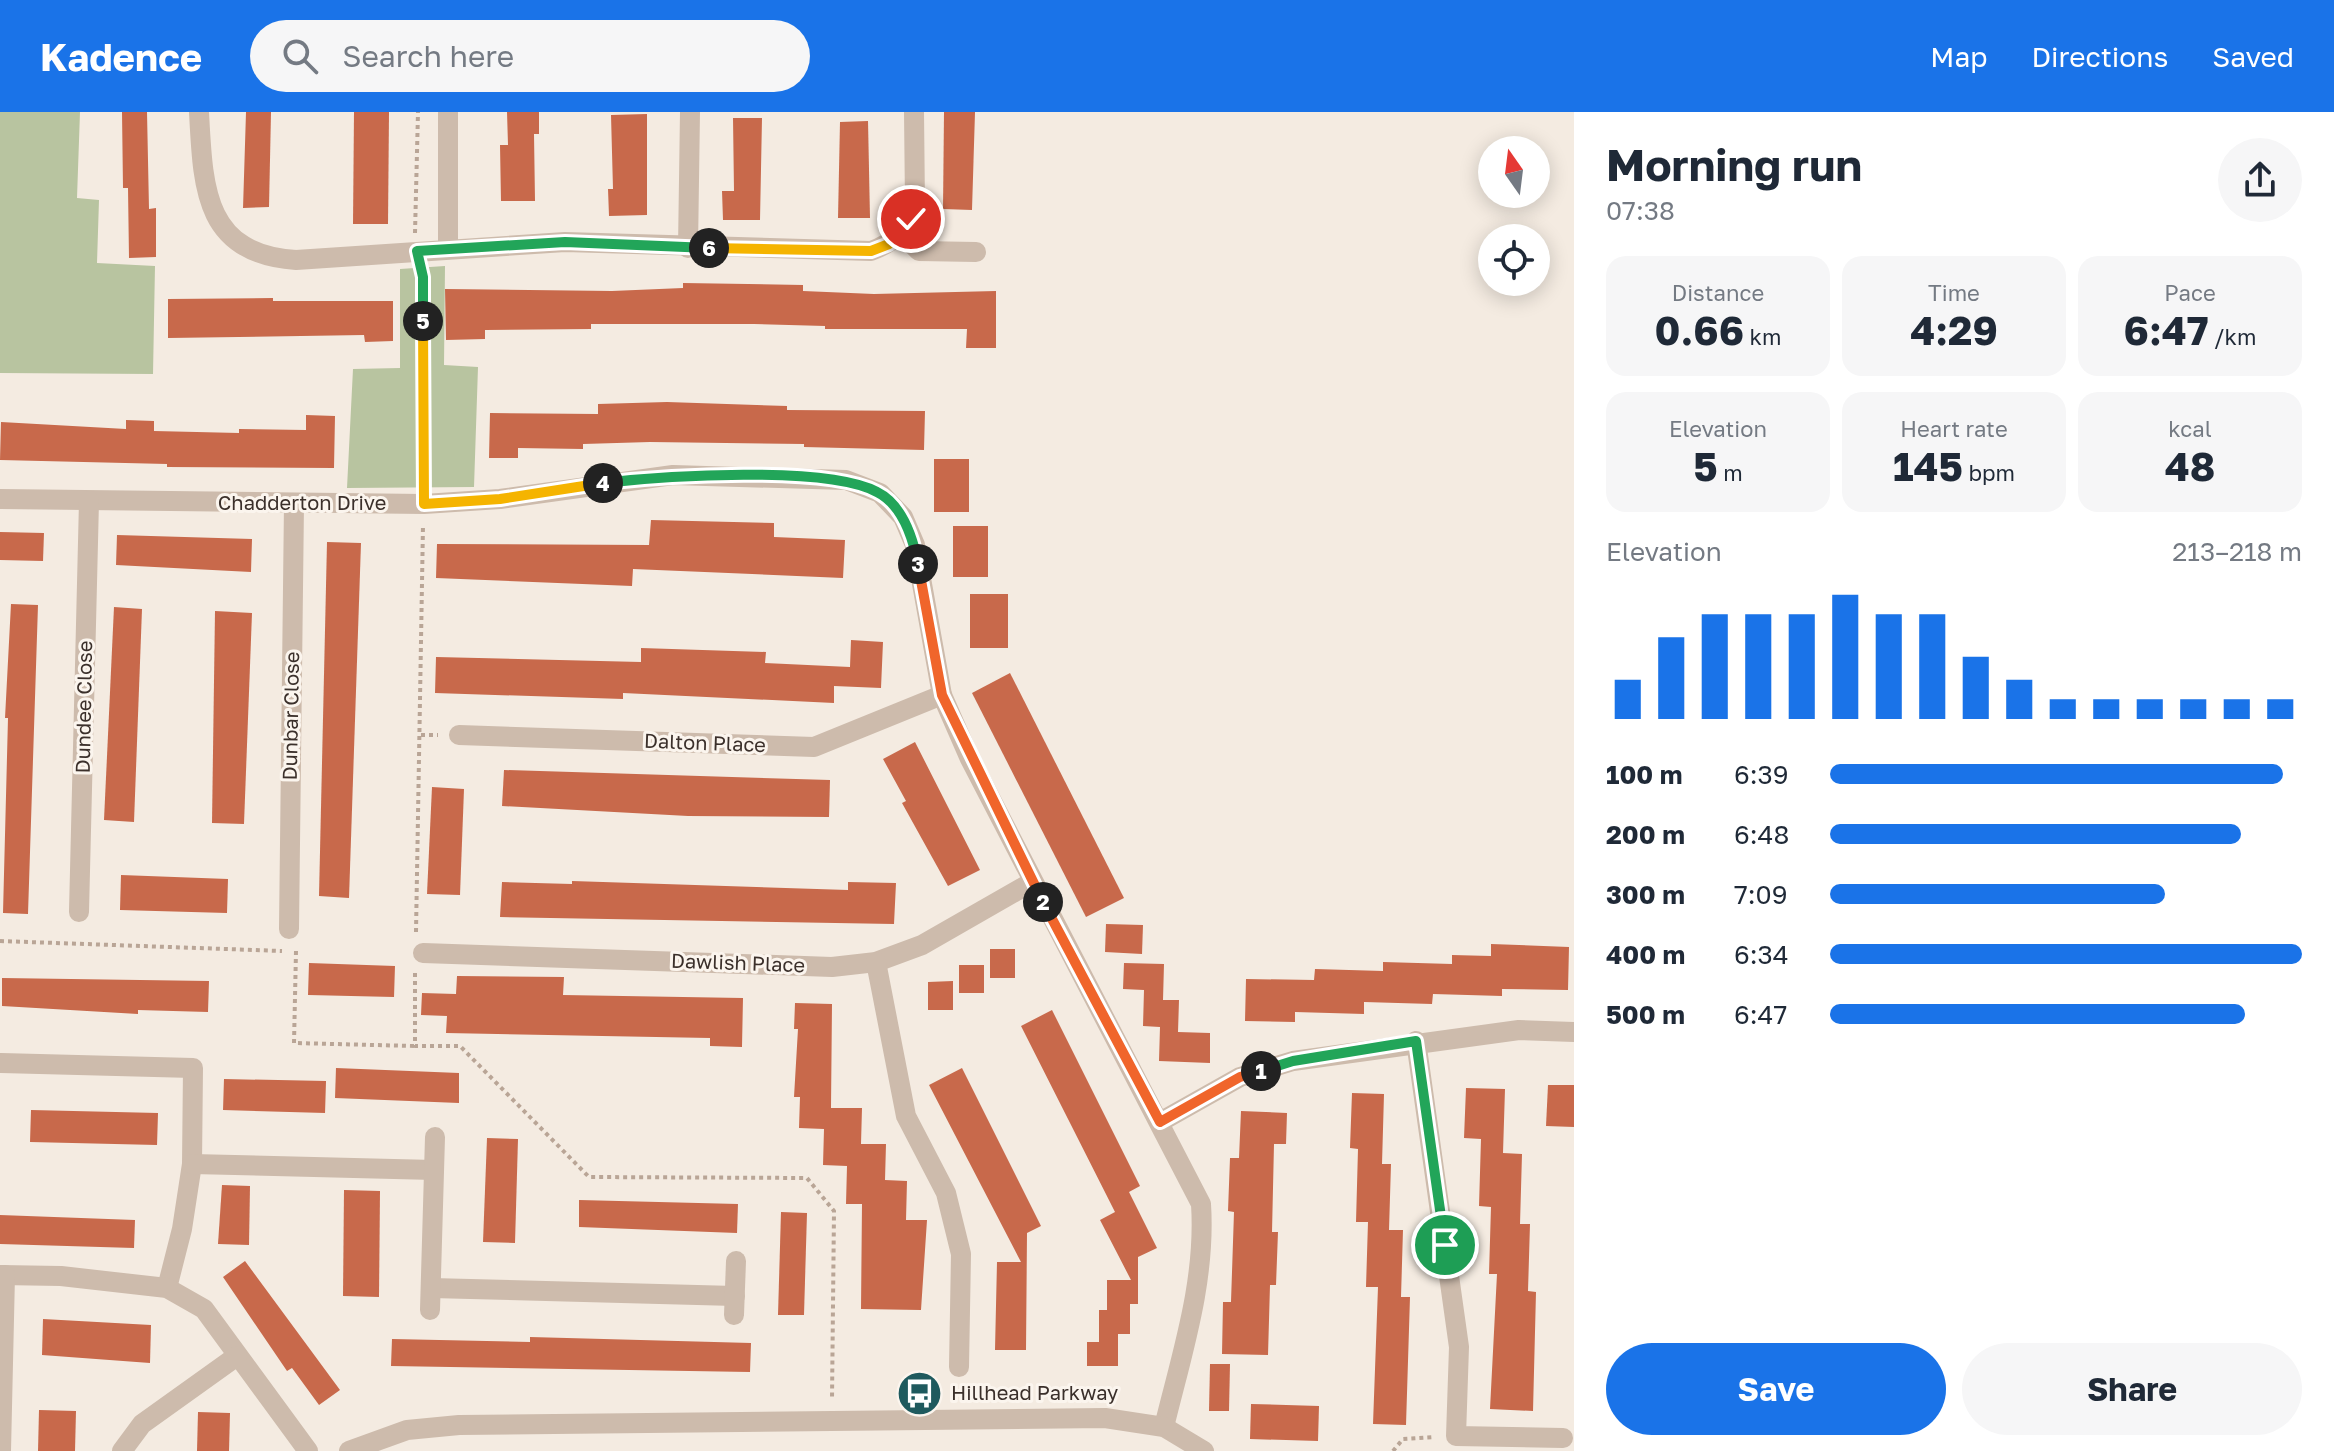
<!DOCTYPE html>
<meta charset="utf-8">
<style>
:root{--surface:#fff;--page:#f6f6f7;--text:#1f2937;--muted:#747a83;--accent:#1a73e8}
body{margin:0;font-family:"Golos Text",sans-serif;background:var(--page);color:var(--text);height:100vh;display:flex;flex-direction:column;font-size:30px;white-space:nowrap}
*{box-sizing:border-box;margin:0}
p{font-size:26px;color:var(--muted)}
.icon{flex:none;width:44px;height:44px;fill:none;stroke:currentColor;stroke-width:2;stroke-linecap:round;stroke-linejoin:round}
.map{position:relative;flex:1;overflow:hidden}
.sheet{display:flex;flex-direction:column;background:var(--surface);width:760px}
.sheet>*{flex:none}
.needle{width:52px;rotate:346deg}
.controls{position:absolute;left:1478px;top:24px;display:grid;gap:16px}
.controls a{display:grid;place-items:center;width:72px;height:72px;border-radius:50%;background:var(--surface);box-shadow:0 4px 20px #0003;font-size:40px}
.pin{position:absolute;display:grid;place-items:center;width:68px;height:68px;color:#fff;margin:-34px;border:4px solid #fff;border-radius:50%;box-shadow:0 2px 8px #0007}
.km{position:absolute;width:40px;height:40px;margin:-20px;border-radius:50%;background:#222;color:#fff;font-size:22px;line-height:40px;text-align:center}
.round{display:grid;place-items:center;flex:none;width:84px;height:84px;border-radius:42px;background:var(--page)}
.head{display:flex;align-items:center;justify-content:space-between;height:136px;padding:0 32px}
h1{font-size:44px;font-weight:700;line-height:60px}
.metrics{display:grid;grid-template-columns:repeat(3,1fr);gap:12px;height:136px;padding:8px 32px}
.metrics div{display:grid;align-content:center;border-radius:20px;background:var(--page);text-align:center}
.metrics b{font-size:40px;font-weight:700}
.metrics small{font-size:22px;font-weight:400}
.metrics p{font-size:22px}
.chart{height:224px;padding:16px 32px}
.chart p{display:flex;justify-content:space-between}
.chart svg{width:100%;height:144px;margin-top:8px;stroke:var(--accent);stroke-width:6}
.primary-button{display:flex;gap:16px;margin-top:auto;padding:16px 32px}
.primary-button a{flex:1;height:92px;border-radius:48px;background:var(--accent);color:#fff;font-size:32px;font-weight:700;line-height:92px;text-align:center}
.primary-button a+a{background:var(--page);color:var(--text)}
ul{padding:0 32px;list-style:none;font-size:26px}
li{display:grid;grid-template-columns:128px 96px 1fr;align-items:center;height:60px}
li i{height:20px;border-radius:10px;background:var(--accent)}
header{display:flex;align-items:center;gap:48px;box-sizing:border-box;height:112px;padding:0 40px;background:var(--accent);color:#fff}
header strong{font-size:38px}
nav{display:flex;gap:44px;margin-inline-start:auto;font-size:28px}
.search{width:560px;height:72px;background:var(--page);display:flex;align-items:center;gap:20px;box-sizing:border-box;padding:0 28px;border-radius:44px;color:var(--muted);font-size:30px}
main{display:flex;flex:1;min-height:0}
.map>svg:first-child{display:block}
.green{fill:#b8c4a0}
.building{fill:#c8694b}
.lines{fill:none;stroke-linecap:round;stroke-linejoin:round}
.path{stroke:#b9a596;stroke-width:4;stroke-dasharray:4 4;stroke-linecap:butt}
.minor{stroke:#cdbbac;stroke-width:20}
.split-1-casing{stroke:#fff;stroke-width:16}
.split-2-casing{stroke:#fff;stroke-width:16}
.split-3-casing{stroke:#fff;stroke-width:16}
.split-4-casing{stroke:#fff;stroke-width:16}
.split-5-casing{stroke:#fff;stroke-width:16}
.split-6-casing{stroke:#fff;stroke-width:16}
.split-7-casing{stroke:#fff;stroke-width:16}
.split-1{stroke:#22a559;stroke-width:10}
.split-2{stroke:#f0652b;stroke-width:10}
.split-3{stroke:#f0652b;stroke-width:10}
.split-4{stroke:#22a559;stroke-width:10}
.split-5{stroke:#f5b400;stroke-width:10}
.split-6{stroke:#22a559;stroke-width:10}
.split-7{stroke:#f5b400;stroke-width:10}
.labels{text-anchor:middle;stroke-width:6;stroke-linejoin:round;paint-order:stroke}
.street-label{font-size:20px;fill:#3b302b;stroke:#fbf5ee}
.poi-label{font-size:20px;fill:#3b302b;stroke:#fbf5ee;text-anchor:start}
</style>
<header>
<strong>Kadence</strong>
<div class="search"><svg class="icon" aria-label="search" viewBox="0 0 24 24"><circle cx="10" cy="10" r="6"/><path d="M15 15l6 6"/></svg>Search here</div>
<nav><a>Map</a><a>Directions</a><a>Saved</a></nav>
</header>
<main>
<div class="map">
<svg width="1574" height="1339" viewBox="0 0 1574 1339">
<rect width="100%" height="100%" fill="#f4ebe1"/>
<g class="green">
<polygon points="0,0 80,0 77,86 99,88 97,151 155,154 153,262 0,261"/>
<polygon points="445,154 444,253 478,255 474,375 347,376 353,257 400,256 400,157"/>
</g>
<g class="building">
<polygon points="122,0 147,0 149,97 156,96 156,145 129,146 128,76 123,76"/>
<polygon points="246,0 271,0 269,95 243,96"/>
<polygon points="354,0 389,0 388,112 353,112"/>
<polygon points="507,0 539,0 539,22 534,22 535,89 501,89 500,33 508,33"/>
<polygon points="944,0 975,0 972,98 943,97"/>
<polygon points="647,2 647,103 609,104 608,77 613,77 611,3"/>
<polygon points="733,6 762,6 760,108 723,108 722,79 734,79"/>
<polygon points="868,9 870,106 838,106 840,10"/>
<polygon points="683,171 803,173 803,179 874,182 996,179 996,236 966,236 967,217 825,217 825,214 754,212 591,212 591,217 485,218 485,227 446,228 445,177 612,179 683,176"/>
<polygon points="273,186 273,189 393,189 393,229 365,230 364,223 168,226 168,187"/>
<polygon points="667,290 787,294 787,298 925,299 924,338 804,335 804,332 650,330 583,332 583,337 518,336 518,346 489,346 490,301 598,302 598,292"/>
<polygon points="306,303 335,304 334,356 167,355 167,352 0,348 1,310 126,317 126,308 154,309 154,319 239,321 239,317 306,318"/>
<rect x="934" y="347" width="35" height="53"/>
<polygon points="651,408 774,411 774,425 845,428 843,466 633,457 632,474 436,466 437,432 649,433"/>
<rect x="953" y="414" width="35" height="51"/>
<polygon points="0,420 44,421 43,449 0,448"/>
<polygon points="117,423 252,427 251,460 116,453"/>
<polygon points="327,430 361,431 349,786 319,784"/>
<rect x="970" y="482" width="38" height="54"/>
<polygon points="11,492 38,493 28,802 3,801 8,606 5,606"/>
<polygon points="114,495 142,497 134,710 104,708"/>
<polygon points="215,499 252,501 244,712 212,711"/>
<polygon points="851,528 883,530 881,576 834,574 834,591 623,581 623,587 435,581 436,545 641,550 641,536 766,540 765,551 850,555"/>
<polygon points="1010,561 1124,786 1086,805 972,581"/>
<polygon points="915,630 980,758 948,774 902,691 906,689 883,647"/>
<polygon points="504,658 830,668 829,705 688,704 502,694"/>
<polygon points="432,675 464,677 460,783 427,782"/>
<polygon points="121,763 228,767 227,801 120,798"/>
<polygon points="572,769 848,778 848,770 896,771 894,812 500,805 502,770 572,772"/>
<polygon points="1106,812 1143,813 1142,842 1105,840"/>
<polygon points="1491,832 1569,835 1568,878 1502,877 1502,884 1433,882 1432,892 1364,890 1364,902 1295,900 1295,910 1245,909 1246,867 1314,868 1315,857 1383,859 1383,850 1452,852 1452,843 1491,844"/>
<rect x="990" y="837" width="25" height="29"/>
<polygon points="309,851 395,854 394,885 308,883"/>
<polygon points="1124,851 1164,852 1163,888 1179,888 1178,920 1210,921 1210,951 1159,949 1160,915 1143,914 1144,878 1123,877"/>
<rect x="959" y="853" width="25" height="28"/>
<polygon points="457,864 564,865 563,883 743,886 742,935 710,934 710,926 446,921 447,904 421,903 422,881 456,882"/>
<polygon points="2,866 209,869 208,900 138,898 138,902 2,894"/>
<polygon points="953,869 953,898 928,898 928,870"/>
<polygon points="795,891 832,892 831,996 862,996 861,1032 886,1032 885,1068 907,1069 906,1108 927,1108 921,1198 861,1197 862,1092 846,1092 847,1054 823,1053 824,1017 799,1016 800,985 794,985 798,917 794,917"/>
<polygon points="1052,898 1140,1074 1129,1080 1157,1136 1138,1145 1138,1192 1130,1192 1130,1222 1118,1222 1118,1254 1087,1254 1087,1230 1099,1230 1099,1198 1107,1198 1107,1168 1131,1168 1100,1108 1115,1100 1021,914"/>
<polygon points="336,956 459,961 459,991 335,986"/>
<polygon points="962,956 1041,1114 1027,1121 1026,1238 995,1238 997,1150 1021,1150 929,973"/>
<polygon points="224,967 326,969 325,1001 223,998"/>
<polygon points="1548,973 1574,973 1574,1015 1546,1014"/>
<polygon points="1466,976 1505,977 1503,1041 1522,1042 1520,1112 1530,1112 1528,1179 1536,1180 1533,1299 1490,1297 1497,1162 1489,1162 1491,1095 1479,1094 1481,1027 1464,1026"/>
<polygon points="1352,981 1384,982 1382,1052 1391,1052 1389,1118 1403,1118 1401,1185 1410,1185 1406,1313 1373,1312 1378,1175 1366,1175 1368,1110 1356,1110 1358,1037 1350,1036"/>
<polygon points="31,998 158,1001 157,1033 30,1030"/>
<polygon points="1241,999 1287,1001 1286,1032 1274,1032 1272,1120 1278,1120 1276,1173 1270,1173 1268,1243 1222,1242 1223,1190 1231,1190 1234,1100 1228,1099 1230,1046 1239,1046"/>
<polygon points="487,1026 518,1027 515,1131 483,1130"/>
<polygon points="222,1073 250,1074 249,1133 218,1132"/>
<polygon points="344,1078 380,1079 379,1185 343,1184"/>
<polygon points="579,1088 738,1092 737,1121 579,1115"/>
<polygon points="781,1100 807,1101 804,1203 778,1203"/>
<polygon points="0,1103 135,1108 134,1136 0,1132"/>
<polygon points="245,1149 340,1278 319,1293 292,1256 287,1259 223,1165"/>
<polygon points="43,1207 151,1213 150,1251 42,1243"/>
<polygon points="530,1225 751,1231 750,1260 391,1254 392,1227 530,1230"/>
<polygon points="1210,1252 1230,1252 1229,1299 1209,1299"/>
<polygon points="1251,1292 1319,1294 1318,1329 1250,1327"/>
<polygon points="39,1298 76,1299 75,1339 38,1339"/>
<polygon points="198,1300 230,1301 229,1339 197,1339"/>
</g>
<g class="lines">
<g class="path">
<polyline points="415,121 418,0"/>
<polyline points="422,161 424,372"/>
<polyline points="421,623 438,623"/>
<polyline points="416,820 423,413"/>
<polyline points="0,829 282,839"/>
<polyline points="296,839 294,931 415,934"/>
<polyline points="415,861 415,934 460,934 589,1065 807,1066 834,1099 832,1287"/>
<polyline points="1393,1339 1403,1327 1434,1325"/>
</g>
<g class="minor">
<path d="M199,0C203,76 204,142 296,148L565,130L871,139C895,130 908,117 915,93L914,0"/>
<polyline points="901,121 919,139 976,140"/>
<polyline points="448,136 448,0"/>
<polyline points="688,136 690,0"/>
<path d="M0,387L424,392L500,387L673,363L846,368L880,381L903,405L915,433L942,583L970,647L1201,1092C1206,1169 1182,1241 1164,1315"/>
<polyline points="459,623 814,635 942,583"/>
<polyline points="79,800 89,389"/>
<polyline points="289,817 294,391"/>
<polyline points="423,841 832,855 876,850 922,833 1032,770"/>
<polyline points="876,850 906,1004 946,1081 961,1142 959,1255"/>
<polyline points="1416,929 1459,1235 1456,1324 1563,1326"/>
<polyline points="1,951 193,956 192,1052 182,1117 167,1176"/>
<polyline points="1160,1010 1240,965 1293,949 1519,918 1574,920"/>
<polyline points="192,1052 434,1058"/>
<polyline points="0,1163 61,1164 167,1176 204,1197 308,1339"/>
<polyline points="431,1176 735,1184"/>
<polyline points="430,1198 435,1025"/>
<polyline points="734,1203 736,1149"/>
<polyline points="1,1339 5,1163"/>
<polyline points="122,1339 142,1312 237,1244"/>
<polyline points="349,1339 407,1318 459,1313 1105,1306 1164,1315 1204,1339"/>
</g>
</g>
<g class="lines">
<defs>
<polyline id="split-1" points="1261,959 1293,949 1416,929 1445,1133"/>
<polyline id="split-2" points="1043,790 1160,1010 1240,965 1261,959"/>
<polyline id="split-3" points="918,452 942,583 1043,790"/>
<path id="split-4" d="M603,371C663,364 826,353 877,380C903,393 913,426 918,452"/>
<polyline id="split-5" points="423,209 424,392 500,387 603,371"/>
<polyline id="split-6" points="423,209 423,165 417,139 565,130 709,136"/>
<polyline id="split-7" points="709,136 871,139 889,132 911,107"/>
</defs>
<use href="#split-1" class="split-1-casing"/>
<use href="#split-2" class="split-2-casing"/>
<use href="#split-3" class="split-3-casing"/>
<use href="#split-4" class="split-4-casing"/>
<use href="#split-5" class="split-5-casing"/>
<use href="#split-6" class="split-6-casing"/>
<use href="#split-7" class="split-7-casing"/>
<use href="#split-1" class="split-1"/>
<use href="#split-2" class="split-2"/>
<use href="#split-3" class="split-3"/>
<use href="#split-4" class="split-4"/>
<use href="#split-5" class="split-5"/>
<use href="#split-6" class="split-6"/>
<use href="#split-7" class="split-7"/>
</g>
<defs>
<symbol id="bus-disc" viewBox="-11 -11 22 22"><circle r="9.5" fill="#1f5a5e" stroke="#fbf5ee"/><path d="M-5-6H5V4H4V6H2V4H-2V6H-4V4H-5ZM-3.5-4V0h7V-4ZM-3.5 1.2v1.5H-2V1.2ZM2 1.2v1.5H3.5V1.2Z" fill="#fff"/></symbol>
</defs>
<g fill-rule="evenodd">
<use href="#bus-disc" x="894" y="1256" width="51" height="51"/>
</g>
<g class="labels">
<g class="street-label">
<text x="302" y="398">Chadderton Drive</text>
<text transform="translate(84 595) rotate(-89)" y="7">Dundee Close</text>
<text transform="translate(291 604) rotate(-89)" y="7">Dunbar Close</text>
<text transform="translate(705 631) rotate(2)" y="7">Dalton Place</text>
<text transform="translate(738 851) rotate(2)" y="7">Dawlish Place</text>
</g>
<g class="poi-label">
<text x="951" y="1288">Hillhead Parkway</text>
</g>
</g>
</svg>
<div class="controls">
<a><svg class="needle" viewBox="-14 -14 28 28"><path d="M0-13l5 13h-10z" fill="#e53935"/><path d="M0 13l5-13h-10z" fill="#747a83"/></svg></a>
<a><svg class="icon" aria-label="locate" viewBox="0 0 24 24"><circle cx="12" cy="12" r="6"/><path d="M12 2v4M12 18v4M2 12h4M18 12h4"/></svg></a>
</div>
<div class="pin" style="left:1445px;top:1133px;background:#1e9e55"><svg class="icon" aria-label="arrive" viewBox="0 0 24 24"><path d="M6 21V4h12l-3 4 3 4H6"/></svg></div>
<div class="pin" style="left:911px;top:107px;background:#d93025"><svg class="icon" aria-label="check" viewBox="0 0 24 24"><path d="M5 12l5 5 9-10"/></svg></div>
<b class="km" style="left:1261px;top:959px">1</b>
<b class="km" style="left:1043px;top:790px">2</b>
<b class="km" style="left:918px;top:452px">3</b>
<b class="km" style="left:603px;top:371px">4</b>
<b class="km" style="left:423px;top:209px">5</b>
<b class="km" style="left:709px;top:136px">6</b>
</div>
<section class="sheet">
<div class="head"><div><h1>Morning run</h1><p>07:38</p></div><a class="round"><svg class="icon" aria-label="share" viewBox="0 0 24 24"><path d="M12 15V3M7 8l5-5 5 5M5 13v7h14v-7"/></svg></a></div>
<div class="metrics">
<div><p>Distance</p><b>0.66<small> km</small></b></div>
<div><p>Time</p><b>4:29</b></div>
<div><p>Pace</p><b>6:47<small> /km</small></b></div>
</div>
<div class="metrics">
<div><p>Elevation</p><b>5<small> m</small></b></div>
<div><p>Heart rate</p><b>145<small> bpm</small></b></div>
<div><p>kcal</p><b>48</b></div>
</div>
<div class="chart"><p><span>Elevation</span>213–218 m</p>
<svg viewBox="0 0 160 44" preserveAspectRatio="none"><path d="M5 44V32M15 44V19M25 44V12M35 44V12M45 44V12M55 44V6M65 44V12M75 44V12M85 44V25M95 44V32M105 44V38M115 44V38M125 44V38M135 44V38M145 44V38M155 44V38"/></svg>
</div>
<ul>
<li><b>100 m</b>6:39<i style="width:96%"></i></li>
<li><b>200 m</b>6:48<i style="width:87%"></i></li>
<li><b>300 m</b>7:09<i style="width:71%"></i></li>
<li><b>400 m</b>6:34<i style="width:100%"></i></li>
<li><b>500 m</b>6:47<i style="width:88%"></i></li>
</ul>
<div class="primary-button"><a>Save</a><a>Share</a></div>
</section>
</main>
